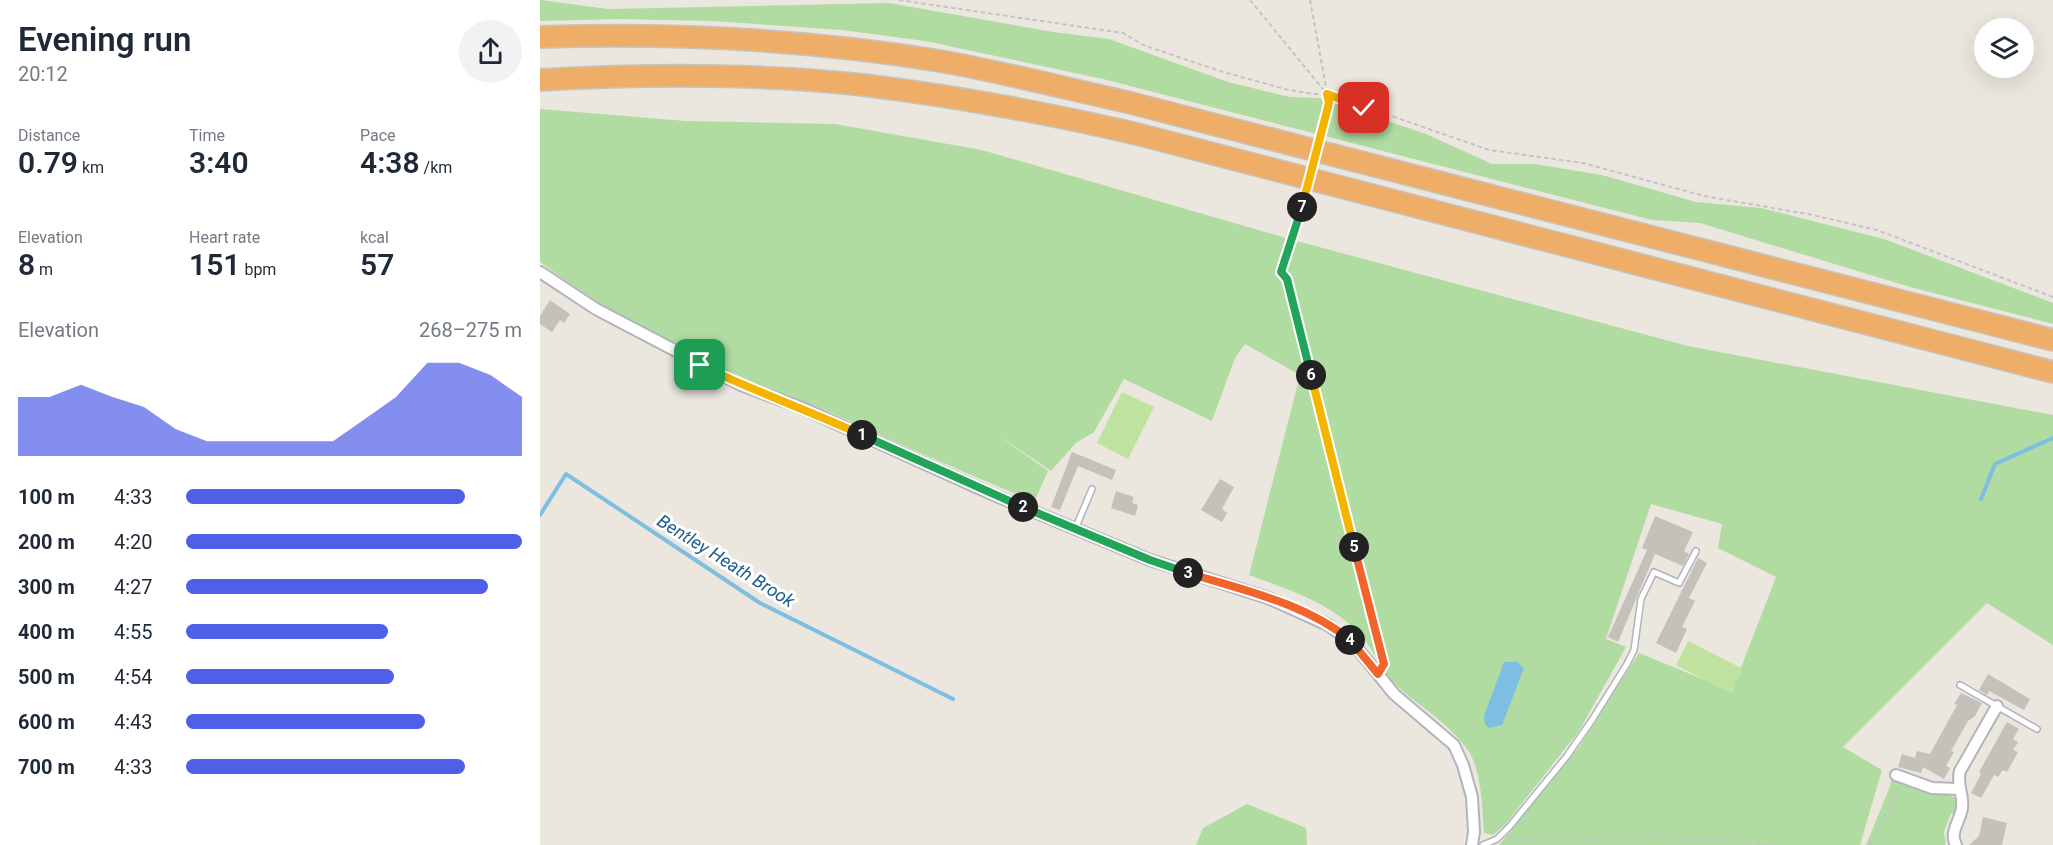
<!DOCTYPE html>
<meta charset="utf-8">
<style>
:root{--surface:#fff;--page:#f2f2f3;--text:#1f2937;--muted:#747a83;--accent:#505fe7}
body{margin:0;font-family:Roboto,sans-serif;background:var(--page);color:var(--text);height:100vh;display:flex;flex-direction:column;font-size:22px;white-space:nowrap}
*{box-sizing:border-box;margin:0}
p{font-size:20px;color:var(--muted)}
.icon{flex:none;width:33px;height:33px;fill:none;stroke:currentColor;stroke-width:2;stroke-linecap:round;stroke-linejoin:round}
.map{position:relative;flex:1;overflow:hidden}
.panel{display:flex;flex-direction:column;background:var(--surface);width:540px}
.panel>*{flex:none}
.tools{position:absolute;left:1434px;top:18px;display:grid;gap:12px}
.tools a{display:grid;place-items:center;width:60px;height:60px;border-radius:50%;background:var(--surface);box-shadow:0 6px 24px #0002;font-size:30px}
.pin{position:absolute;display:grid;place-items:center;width:51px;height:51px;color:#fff;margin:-26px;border-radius:12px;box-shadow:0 3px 9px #0006}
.km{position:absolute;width:30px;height:30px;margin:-15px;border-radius:50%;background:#222;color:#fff;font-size:16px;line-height:30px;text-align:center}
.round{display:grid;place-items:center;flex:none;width:63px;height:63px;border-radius:32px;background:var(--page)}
.head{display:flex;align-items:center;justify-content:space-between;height:102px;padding:0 18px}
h1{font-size:33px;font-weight:600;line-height:45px}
.figures{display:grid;grid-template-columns:repeat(3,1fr);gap:9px;height:102px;padding:6px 18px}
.figures div{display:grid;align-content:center}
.figures b{font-size:30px;font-weight:600}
.figures small{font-size:16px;font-weight:400}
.figures p{font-size:16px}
.chart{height:168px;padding:12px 18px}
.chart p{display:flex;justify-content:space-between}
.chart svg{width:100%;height:108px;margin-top:6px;fill:var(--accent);opacity:.7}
ul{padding:0 18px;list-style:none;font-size:20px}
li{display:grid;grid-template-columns:96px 72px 1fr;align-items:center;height:45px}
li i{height:15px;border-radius:8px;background:var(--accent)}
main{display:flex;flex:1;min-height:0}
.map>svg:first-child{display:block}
.green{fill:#b0dca1}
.pitch{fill:#bfe29e}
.water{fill:#7dbee2}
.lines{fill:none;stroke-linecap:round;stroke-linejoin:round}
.stream{stroke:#7dbee2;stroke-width:4}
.building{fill:#c4c1ba}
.lane-casing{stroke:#b2b4bd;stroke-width:8}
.street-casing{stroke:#b2b4bd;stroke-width:14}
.highway-casing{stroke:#c4c4c4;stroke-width:24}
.path{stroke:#c4c4c4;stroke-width:2;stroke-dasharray:4.5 3;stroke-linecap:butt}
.lane{stroke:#fff;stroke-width:5}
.street{stroke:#fff;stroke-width:10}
.highway{stroke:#eeae68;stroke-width:21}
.path-bridge{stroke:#c4c4c4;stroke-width:2;stroke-dasharray:4.5 3;stroke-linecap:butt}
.split-1-casing{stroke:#fff;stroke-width:12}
.split-2-casing{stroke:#fff;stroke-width:12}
.split-3-casing{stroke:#fff;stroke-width:12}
.split-4-casing{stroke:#fff;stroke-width:12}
.split-5-casing{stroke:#fff;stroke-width:12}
.split-6-casing{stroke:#fff;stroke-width:12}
.split-7-casing{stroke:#fff;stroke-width:12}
.split-8-casing{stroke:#fff;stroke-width:12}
.split-1{stroke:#f5b400;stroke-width:8}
.split-2{stroke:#22a559;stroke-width:8}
.split-3{stroke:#22a559;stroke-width:8}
.split-4{stroke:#f0652b;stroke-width:8}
.split-5{stroke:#f0652b;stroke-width:8}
.split-6{stroke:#f5b400;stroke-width:8}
.split-7{stroke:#22a559;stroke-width:8}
.split-8{stroke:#f5b400;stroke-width:8}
.labels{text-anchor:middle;stroke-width:6;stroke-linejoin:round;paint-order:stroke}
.water-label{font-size:18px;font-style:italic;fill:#1c5d8f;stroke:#fff}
</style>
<main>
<section class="panel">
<div class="head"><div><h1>Evening run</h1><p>20:12</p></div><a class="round"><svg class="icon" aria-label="share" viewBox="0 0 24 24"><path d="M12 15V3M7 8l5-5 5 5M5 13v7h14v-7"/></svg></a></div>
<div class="figures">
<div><p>Distance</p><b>0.79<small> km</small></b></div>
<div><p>Time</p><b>3:40</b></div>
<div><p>Pace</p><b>4:38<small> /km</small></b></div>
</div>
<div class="figures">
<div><p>Elevation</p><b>8<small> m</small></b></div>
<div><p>Heart rate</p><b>151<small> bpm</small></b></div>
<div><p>kcal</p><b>57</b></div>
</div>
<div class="chart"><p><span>Elevation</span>268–275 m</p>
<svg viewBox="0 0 160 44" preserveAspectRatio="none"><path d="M0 44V20L10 20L20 15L30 20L40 24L50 33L60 38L70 38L80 38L90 38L100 38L110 29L120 20L130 6L140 6L150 11L160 20V44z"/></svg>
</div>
<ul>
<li><b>100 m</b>4:33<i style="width:83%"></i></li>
<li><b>200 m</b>4:20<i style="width:100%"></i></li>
<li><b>300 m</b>4:27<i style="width:90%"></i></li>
<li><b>400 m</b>4:55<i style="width:60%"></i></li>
<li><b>500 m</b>4:54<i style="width:62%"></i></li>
<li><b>600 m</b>4:43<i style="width:71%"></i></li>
<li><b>700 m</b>4:33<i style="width:83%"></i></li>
</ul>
</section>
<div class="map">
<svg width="1513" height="845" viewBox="0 0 1513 845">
<rect width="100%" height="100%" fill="#ebe7df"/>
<g class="green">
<polygon points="0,0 68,9 349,3 513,32 569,39 688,82 750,97 779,98 886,134 952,164 995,164 1062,175 1156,202 1221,208 1344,239 1513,303 1513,324 1370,287 1160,223 1112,220 563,79 385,41 302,30 173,21 79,19 0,21"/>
<path d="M0,109L146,121L295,124L442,150L753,240L1148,346L1513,415V645L1447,603L1303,747L1342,770L1320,845H959L1039,747L1099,653L1192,691L1236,577L1178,548L1182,524L1111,504L1066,639L1086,647L1039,731L965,825L953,835L944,833C942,809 942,773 929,752C912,726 881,707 858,687C842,671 833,648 818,632C789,602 747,589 709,575L760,375L705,344L695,358L672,421L584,379L554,432L536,443L511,471L455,433L508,471L494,502C427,473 360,445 294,414C266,402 237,393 209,382C135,351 64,309 0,262Z"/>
<polygon points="1352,778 1377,788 1415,797 1418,806 1415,815 1411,813 1404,832 1406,845 1326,845 1349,789"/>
<polygon points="707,804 766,828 767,845 656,845 663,828"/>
</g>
<g class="pitch">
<polygon points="582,392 614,407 588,459 557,443"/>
<polygon points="1148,641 1203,669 1190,693 1136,665"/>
</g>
<polygon class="water" points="964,662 977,662 984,668 962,725 949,728 945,724 944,716"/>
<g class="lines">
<g class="stream">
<polyline points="1441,499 1455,464 1513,438"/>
<polyline points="0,515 26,474 220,603 413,699"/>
</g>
</g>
<g class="building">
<polygon points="10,300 30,314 24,323 20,320 12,332 0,324 0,316"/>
<polygon points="532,452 576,470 572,480 538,466 520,510 511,507"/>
<polygon points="680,479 694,487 682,509 687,513 682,522 661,510"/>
<polygon points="576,491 594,497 592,503 598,505 595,516 571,508"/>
<polygon points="1115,516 1153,532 1144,551 1149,554 1143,566 1115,554 1078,642 1068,637 1107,550 1102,548"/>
<polygon points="1158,558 1167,563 1149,598 1155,601 1142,627 1147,629 1136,653 1116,643"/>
<polygon points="1448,674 1490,699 1484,710 1449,691 1447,695 1439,690"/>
<polygon points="1421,693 1442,703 1435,716 1428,721 1411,751 1414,752 1406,766 1410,768 1404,779 1383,767 1381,773 1358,767 1362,754 1375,758 1377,751 1390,754 1417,705 1414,704"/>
<polygon points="1467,722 1479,729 1473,739 1478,742 1473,750 1478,752 1467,772 1463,770 1458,777 1454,775 1441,798 1431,793 1441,774 1439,772"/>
<polygon points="1443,817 1467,823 1462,845 1429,845 1439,836"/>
</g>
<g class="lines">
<defs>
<g id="lane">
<polyline points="535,529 552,489"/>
<polyline points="1420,685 1497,729"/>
<polyline points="943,845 957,839 970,826 1027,756 1052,720 1087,664 1094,650 1101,599 1114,572 1139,583 1156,551"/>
</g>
<g id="street">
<polyline points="0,272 56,309 201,385 262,408 454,495 610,560 728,598 788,625 813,643 854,694 914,745 923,765 932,797 934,832 932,845"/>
<polyline points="1356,775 1392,788 1418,789"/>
<path d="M1416,845C1409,832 1420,822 1422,808C1424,794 1416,785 1420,771L1457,706"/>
</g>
<g id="highway">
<path d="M0,37C134,33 267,39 400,61C462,72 524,88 587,102L1513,340"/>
<path d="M0,80C108,74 216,73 323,85C415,96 506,113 597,134L1513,372"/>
</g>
</defs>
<use href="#lane" class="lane-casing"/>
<use href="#street" class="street-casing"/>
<use href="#highway" class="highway-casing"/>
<g class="path">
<polyline points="359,0 583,33 603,45 680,71 749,90 800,98 949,150 1043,163 1164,196 1273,215 1337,230 1513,297"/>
<polyline points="710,0 786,93"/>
<polyline points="770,0 789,103"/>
<polyline points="753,240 741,272 747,279 843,662"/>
<polyline points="968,838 1124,837 1232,845"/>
<polyline points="1330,845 1354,799 1356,788"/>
</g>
<use href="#lane" class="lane"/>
<use href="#street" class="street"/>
<use href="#highway" class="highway"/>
<polyline class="path-bridge" points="753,240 789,103"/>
</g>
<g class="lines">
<defs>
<path id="split-1" d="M160,365C213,391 268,410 322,435"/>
<polyline id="split-2" points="322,435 483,507"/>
<polyline id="split-3" points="483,507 610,560 648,573"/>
<path id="split-4" d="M648,573C702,590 765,603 810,640"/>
<polyline id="split-5" points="810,640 838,674 844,664 814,547"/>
<polyline id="split-6" points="771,375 814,547"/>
<polyline id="split-7" points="762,207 741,272 747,279 771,375"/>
<polyline id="split-8" points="762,207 789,103 787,94 824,108"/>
</defs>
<use href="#split-1" class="split-1-casing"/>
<use href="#split-2" class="split-2-casing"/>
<use href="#split-3" class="split-3-casing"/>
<use href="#split-4" class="split-4-casing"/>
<use href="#split-5" class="split-5-casing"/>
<use href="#split-6" class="split-6-casing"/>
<use href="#split-7" class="split-7-casing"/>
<use href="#split-8" class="split-8-casing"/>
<use href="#split-1" class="split-1"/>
<use href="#split-2" class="split-2"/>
<use href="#split-3" class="split-3"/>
<use href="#split-4" class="split-4"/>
<use href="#split-5" class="split-5"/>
<use href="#split-6" class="split-6"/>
<use href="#split-7" class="split-7"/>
<use href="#split-8" class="split-8"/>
</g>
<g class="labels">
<g class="water-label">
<text transform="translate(186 561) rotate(32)" y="6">Bentley Heath Brook</text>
</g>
</g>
</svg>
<div class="tools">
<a><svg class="icon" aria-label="layers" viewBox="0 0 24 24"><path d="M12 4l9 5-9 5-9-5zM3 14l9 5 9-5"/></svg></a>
</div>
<div class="pin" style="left:160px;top:365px;background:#1e9e55"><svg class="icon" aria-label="arrive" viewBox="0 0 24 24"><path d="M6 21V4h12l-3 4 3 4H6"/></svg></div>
<div class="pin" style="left:824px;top:108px;background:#d93025"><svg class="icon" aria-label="check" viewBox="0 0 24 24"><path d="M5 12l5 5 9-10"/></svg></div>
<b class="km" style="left:322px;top:435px">1</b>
<b class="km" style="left:483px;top:507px">2</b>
<b class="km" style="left:648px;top:573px">3</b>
<b class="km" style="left:810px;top:640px">4</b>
<b class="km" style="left:814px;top:547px">5</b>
<b class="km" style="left:771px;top:375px">6</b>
<b class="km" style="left:762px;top:207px">7</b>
</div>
</main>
